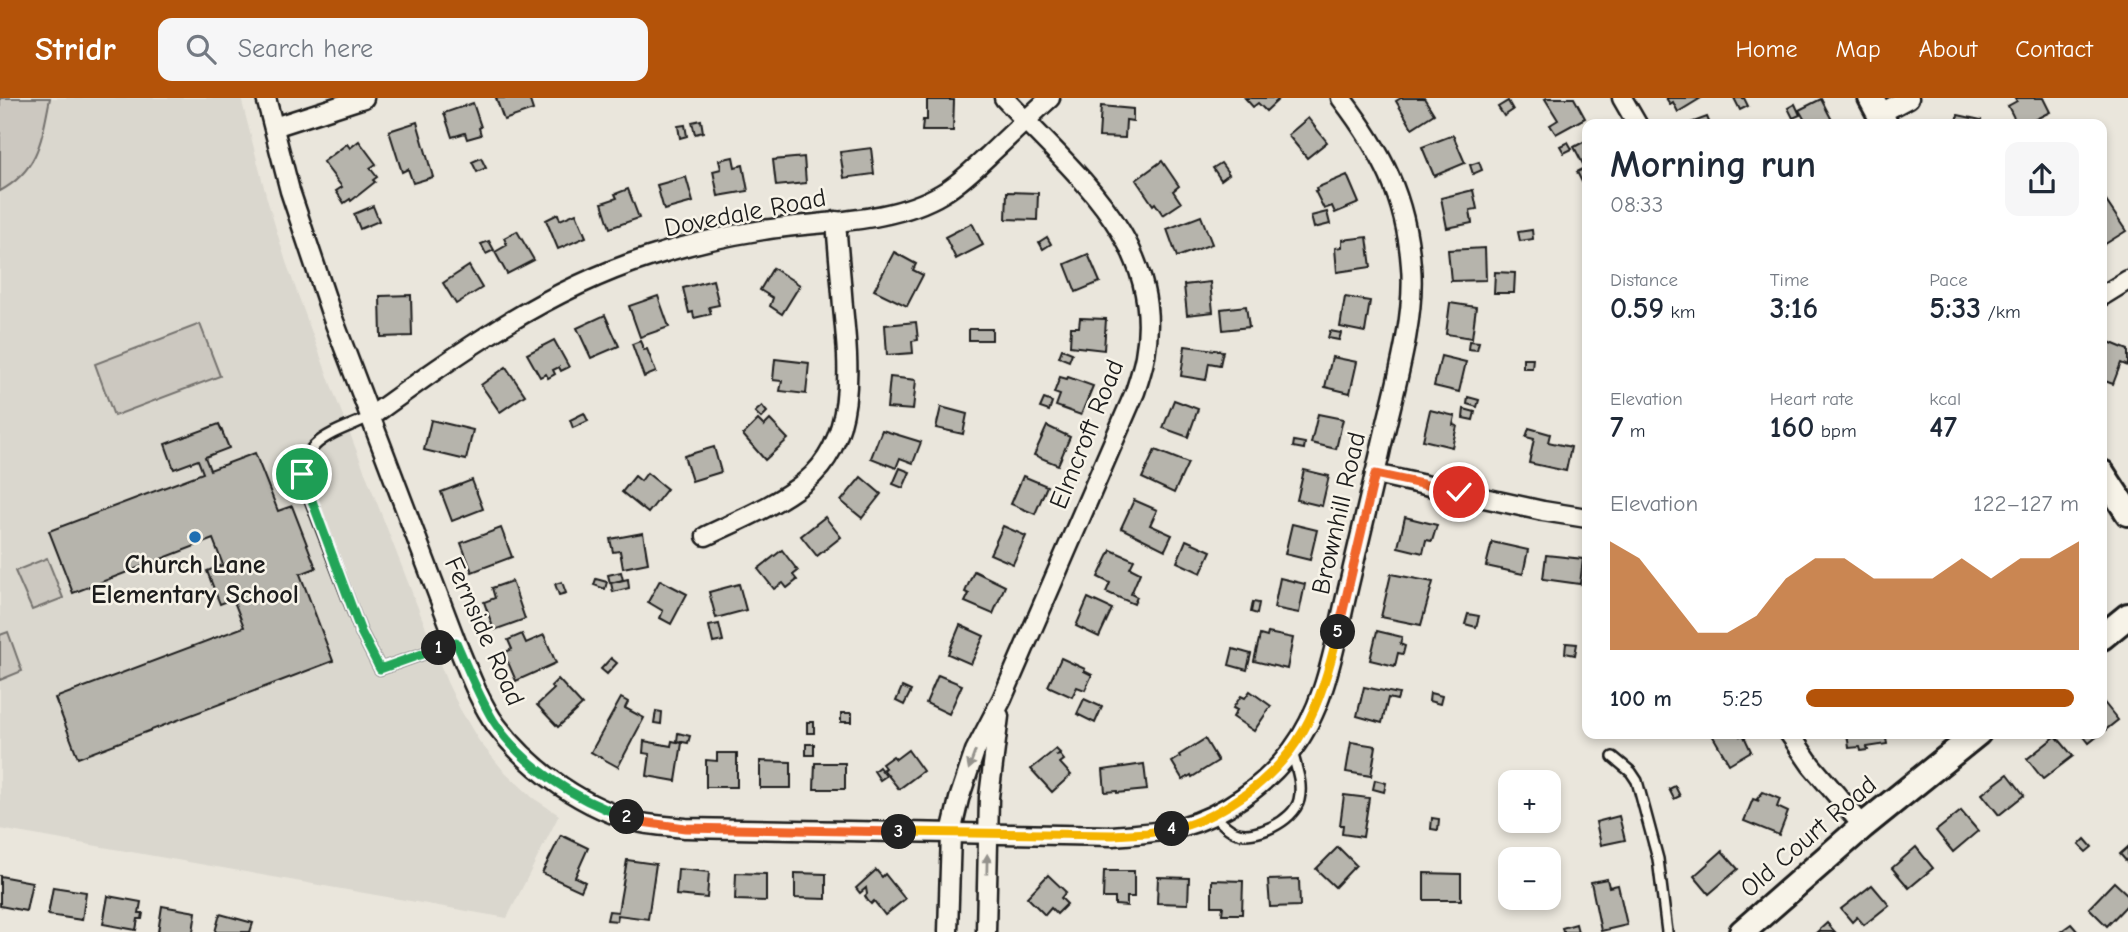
<!DOCTYPE html>
<meta charset="utf-8">
<style>
:root{--surface:#fff;--page:#f6f6f7;--text:#1f2937;--muted:#747a83;--accent:#b45309}
body{margin:0;font-family:"Comic Neue",sans-serif;background:var(--page);color:var(--text);height:100vh;display:flex;flex-direction:column;font-size:26px;white-space:nowrap}
*{box-sizing:border-box;margin:0}
p{font-size:23px;color:var(--muted)}
.icon{flex:none;width:38px;height:38px;fill:none;stroke:currentColor;stroke-width:2;stroke-linecap:round;stroke-linejoin:round}
.map{position:relative;flex:1;overflow:hidden}
.side{position:absolute;left:1582px;top:21px;width:525px;height:620px;display:flex;flex-direction:column;background:var(--surface);border-radius:14px;box-shadow:0 4px 10px #0003}
.side>*{flex:none}
.fabs{position:absolute;left:1498px;top:672px;display:grid;gap:14px}
.fabs a{display:grid;place-items:center;width:63px;height:63px;border-radius:14px;background:var(--surface);box-shadow:0 4px 10px #0003;font-size:35px}
.pin{position:absolute;display:grid;place-items:center;width:60px;height:60px;color:#fff;margin:-30px;border:4px solid #fff;border-radius:50%;box-shadow:0 2px 7px #0007}
.km{position:absolute;width:35px;height:35px;margin:-18px;border-radius:50%;background:#222;color:#fff;font-size:19px;line-height:35px;text-align:center}
.round{display:grid;place-items:center;flex:none;width:74px;height:74px;border-radius:14px;background:var(--page)}
.headline{display:flex;align-items:center;justify-content:space-between;height:119px;padding:0 28px}
h1{font-size:38px;font-weight:700;line-height:52px}
.figures{display:grid;grid-template-columns:repeat(3,1fr);gap:10px;height:119px;padding:7px 28px}
.figures div{display:grid;align-content:center}
.figures b{font-size:30px;font-weight:700}
.figures small{font-size:19px;font-weight:400}
.figures p{font-size:19px}
.chart{height:196px;padding:14px 28px}
.chart p{display:flex;justify-content:space-between}
.chart svg{width:100%;height:126px;margin-top:7px;fill:var(--accent);opacity:.7}
ul{padding:0 28px;list-style:none;font-size:23px}
li{display:grid;grid-template-columns:112px 84px 1fr;align-items:center;height:52px}
li i{height:18px;border-radius:9px;background:var(--accent)}
header{display:flex;align-items:center;gap:42px;box-sizing:border-box;height:98px;padding:0 35px;background:var(--accent);color:#fff}
header strong{font-size:33px}
nav{display:flex;gap:38px;margin-inline-start:auto;font-size:24px}
.search{width:490px;height:63px;background:var(--page);display:flex;align-items:center;gap:18px;box-sizing:border-box;padding:0 24px;border-radius:14px;color:var(--muted);font-size:26px}
.map>svg:first-child{display:block}
.built{fill:#dad7ce}
.green{fill:#ccc8c0;stroke:#74726e;stroke-width:2}
.building{fill:#b6b4ac;stroke:#1c1c1c;stroke-width:2}
.lines{fill:none;stroke-linecap:round;stroke-linejoin:round}
.lane-casing{stroke:#1c1c1c;stroke-width:14}
.street-casing{stroke:#1c1c1c;stroke-width:23}
.secondary-casing{stroke:#1c1c1c;stroke-width:30}
.lane{stroke:#f7f3e8;stroke-width:9}
.street{stroke:#f7f3e8;stroke-width:18}
.secondary{stroke:#f7f3e8;stroke-width:24}
.oneway{fill:#94928c}
.split-1-casing{stroke:#fff;stroke-width:14}
.split-2-casing{stroke:#fff;stroke-width:14}
.split-3-casing{stroke:#fff;stroke-width:14}
.split-4-casing{stroke:#fff;stroke-width:14}
.split-5-casing{stroke:#fff;stroke-width:14}
.split-6-casing{stroke:#fff;stroke-width:14}
.split-1{stroke:#22a559;stroke-width:9}
.split-2{stroke:#22a559;stroke-width:9}
.split-3{stroke:#f0652b;stroke-width:9}
.split-4{stroke:#f5b400;stroke-width:9}
.split-5{stroke:#f5b400;stroke-width:9}
.split-6{stroke:#f0652b;stroke-width:9}
.poi-dot{fill:#1f6fb2;stroke:#f7f3e8;stroke-width:2.5}
.labels{text-anchor:middle;stroke-width:5;stroke-linejoin:round;paint-order:stroke}
.street-label{font-size:26px;fill:#1c1c1c;stroke:#f7f3e8}
.poi-label{font-size:26px;font-weight:bold;fill:#1c1c1c;stroke:#f7f3e8}
</style>
<header>
<strong>Stridr</strong>
<div class="search"><svg class="icon" aria-label="search" viewBox="0 0 24 24"><circle cx="10" cy="10" r="6"/><path d="M15 15l6 6"/></svg>Search here</div>
<nav><a>Home</a><a>Map</a><a>About</a><a>Contact</a></nav>
</header>
<div class="map">
<svg width="2128" height="834" viewBox="0 0 2128 834">
<rect width="100%" height="100%" fill="#eae6dc"/>
<filter id="ink" filterUnits="userSpaceOnUse"><feTurbulence type="fractalNoise" baseFrequency=".0143" numOctaves="2"/><feDisplacementMap in="SourceGraphic" scale="14" xChannelSelector="R" yChannelSelector="G"/><feConvolveMatrix kernelMatrix="1 2 1 2 8 2 1 2 1" color-interpolation-filters="sRGB"/></filter>
<g filter="url(#ink)">
<polygon class="built" points="0,0 241,0 267,101 286,164 334,295 447,584 460,611 479,643 503,672 533,700 559,717 507,820 0,731"/>
<g class="green">
<path d="M0,0H50C42,40 39,72 0,93Z"/>
<polygon points="200,226 220,278 114,318 95,266"/>
<polygon points="47,460 63,500 32,512 15,473"/>
<polygon points="8,534 22,573 0,582 0,537"/>
</g>
<g class="building">
<polygon points="496,0 529,0 533,12 504,22"/>
<polygon points="1245,0 1280,0 1266,13 1258,5 1253,9"/>
<polygon points="1401,0 1424,0 1434,16 1412,30 1396,3"/>
<polygon points="1547,0 1574,0 1585,20 1556,36 1550,27 1558,22 1545,1"/>
<polygon points="1666,0 1701,0 1678,14 1673,4 1670,6"/>
<polygon points="1734,0 1744,0 1748,8 1740,12"/>
<polygon points="2015,0 2043,0 2050,14 2026,26 2017,26 2008,8 2017,3"/>
<polygon points="1821,1 1834,26 1807,26 1799,12"/>
<polygon points="927,2 954,2 953,33 922,33 923,22 927,22"/>
<polygon points="1508,3 1513,12 1504,18 1498,9"/>
<polygon points="473,5 481,29 479,30 481,37 467,41 465,35 452,39 444,15"/>
<polygon points="1795,6 1800,17 1793,20 1788,10"/>
<polygon points="1101,8 1133,11 1133,23 1126,22 1125,40 1099,39"/>
<polygon points="1958,17 1981,22 1980,26 1956,26"/>
<polygon points="1707,19 1710,26 1688,26"/>
<polygon points="1308,20 1327,44 1307,60 1288,37"/>
<polygon points="701,22 703,34 695,36 692,24"/>
<polygon points="417,24 433,79 413,85 408,71 402,74 389,33"/>
<polygon points="685,27 687,38 680,40 678,28"/>
<polygon points="1453,37 1465,65 1434,78 1422,49"/>
<polygon points="1587,42 1587,82 1582,84 1577,74 1585,70 1574,49"/>
<polygon points="359,43 376,66 370,70 377,79 373,82 375,84 351,103 350,101 344,105 336,93 342,89 323,64 347,46 350,50"/>
<polygon points="1568,44 1572,51 1564,55 1560,48"/>
<polygon points="871,50 874,76 844,80 840,54"/>
<polygon points="733,59 735,69 743,67 748,93 718,98 713,73 721,71 719,62"/>
<polygon points="804,59 806,85 776,88 773,62"/>
<polygon points="481,60 486,70 477,74 472,64"/>
<polygon points="1162,63 1179,88 1173,93 1181,105 1163,117 1155,105 1153,107 1136,82"/>
<polygon points="1479,64 1482,72 1473,76 1470,67"/>
<polygon points="1221,65 1229,76 1221,82 1213,70"/>
<polygon points="1347,77 1359,105 1335,115 1332,108 1324,111 1315,93 1317,93 1316,90"/>
<polygon points="686,79 693,104 664,112 657,87"/>
<polygon points="628,91 639,120 610,130 602,105 617,100 615,96"/>
<polygon points="1473,92 1477,111 1470,112 1472,125 1447,130 1441,100"/>
<polygon points="1007,94 1038,95 1037,122 1006,121"/>
<polygon points="2102,97 2126,133 2102,148"/>
<polygon points="373,108 379,123 360,131 354,116"/>
<polygon points="1327,114 1330,126 1314,130 1311,118"/>
<polygon points="576,115 586,139 558,151 546,122 558,116 560,122"/>
<polygon points="1201,118 1212,146 1177,159 1167,131"/>
<polygon points="972,125 983,147 956,161 945,139"/>
<polygon points="1532,132 1533,141 1520,143 1518,134"/>
<polygon points="517,133 534,162 507,176 495,154 507,147 504,140"/>
<polygon points="1047,139 1051,146 1043,151 1039,144"/>
<polygon points="1367,139 1371,169 1337,174 1335,150 1342,149 1342,142"/>
<polygon points="489,143 494,152 486,156 481,146"/>
<polygon points="1485,150 1486,182 1451,183 1448,152"/>
<polygon points="894,154 916,166 913,172 923,177 907,208 874,192"/>
<polygon points="1088,156 1100,184 1076,194 1065,166"/>
<polygon points="469,168 482,190 456,206 443,185"/>
<polygon points="773,170 800,187 782,216 770,208 773,200 760,192"/>
<polygon points="1495,174 1515,175 1514,195 1494,195"/>
<polygon points="713,182 719,207 709,209 711,216 694,220 693,214 689,215 683,190"/>
<polygon points="1210,184 1213,214 1187,217 1184,187"/>
<polygon points="411,197 412,238 381,239 380,198"/>
<polygon points="658,198 669,229 640,239 629,208"/>
<polygon points="1345,199 1370,203 1365,234 1340,229"/>
<polygon points="1450,205 1476,209 1472,240 1446,236"/>
<polygon points="1246,208 1249,229 1223,232 1221,211"/>
<polygon points="605,217 619,248 591,260 577,230"/>
<polygon points="1080,220 1106,221 1104,252 1070,248 1071,229 1079,229"/>
<polygon points="916,224 918,242 912,243 913,255 887,257 885,227"/>
<rect x="969" y="231" width="23" height="11"/>
<polygon points="1330,233 1341,235 1339,242 1328,240"/>
<polygon points="554,242 569,269 561,273 559,269 553,272 555,276 548,280 546,276 540,279 527,256"/>
<polygon points="2104,242 2128,252 2128,268 2121,265 2113,286 2102,282 2102,247"/>
<polygon points="640,243 644,252 647,251 656,274 644,279 632,246"/>
<polygon points="1469,243 1479,244 1477,252 1468,251"/>
<polygon points="1185,248 1223,253 1220,267 1209,265 1206,282 1181,278"/>
<polygon points="1062,251 1072,255 1069,263 1059,259"/>
<polygon points="1441,258 1466,264 1459,294 1434,288"/>
<polygon points="1332,259 1357,264 1350,295 1325,289"/>
<polygon points="1523,260 1533,260 1532,270 1523,270"/>
<polygon points="775,261 809,265 806,296 780,293 782,283 773,282"/>
<polygon points="506,269 525,297 500,314 481,287"/>
<polygon points="890,279 916,282 913,312 887,310"/>
<polygon points="1060,279 1067,281 1068,279 1093,288 1081,317 1056,308 1060,297 1054,295"/>
<polygon points="1468,299 1479,302 1477,309 1467,306"/>
<polygon points="1044,301 1052,304 1049,313 1040,310"/>
<polygon points="1174,302 1198,311 1188,339 1163,330"/>
<polygon points="762,308 767,314 761,320 755,314"/>
<polygon points="941,309 967,316 963,336 936,330"/>
<polygon points="1464,311 1475,314 1473,322 1463,320"/>
<polygon points="1430,312 1455,318 1453,327 1457,328 1452,349 1423,342"/>
<polygon points="584,315 588,323 573,330 570,322"/>
<polygon points="1318,316 1343,321 1336,351 1311,345"/>
<polygon points="431,322 473,332 466,362 424,352"/>
<polygon points="758,322 764,328 770,322 788,341 765,362 743,337"/>
<polygon points="219,326 229,350 205,359 210,372 255,355 278,413 292,408 316,470 300,476 333,563 78,660 55,600 244,529 233,501 220,506 207,473 223,467 213,441 73,495 49,433 203,375 198,362 174,371 165,346"/>
<polygon points="1047,328 1070,339 1058,367 1034,357"/>
<polygon points="1529,330 1550,336 1548,344 1571,349 1566,373 1529,365 1534,341 1526,339"/>
<polygon points="882,332 921,344 913,365 900,360 896,370 871,360"/>
<polygon points="1294,343 1305,345 1304,351 1293,349"/>
<polygon points="714,349 721,374 692,383 684,358"/>
<polygon points="1155,352 1188,365 1174,395 1142,380"/>
<polygon points="900,370 910,374 903,390 893,386"/>
<polygon points="1304,372 1329,378 1322,408 1297,402"/>
<polygon points="647,375 667,391 648,415 622,394 635,378 641,383"/>
<polygon points="1023,378 1047,388 1035,416 1011,406"/>
<polygon points="861,379 881,396 862,420 841,403"/>
<polygon points="472,382 483,411 452,423 441,394"/>
<polygon points="1134,402 1157,412 1150,427 1172,437 1165,452 1121,430"/>
<polygon points="825,419 841,439 817,458 801,438"/>
<polygon points="1405,419 1437,427 1432,443 1426,442 1423,455 1398,449"/>
<polygon points="1292,426 1317,432 1310,462 1285,456"/>
<polygon points="1003,428 1026,438 1013,466 990,456"/>
<polygon points="501,430 512,459 472,474 461,445"/>
<polygon points="643,435 648,465 623,470 620,453 613,454 610,441"/>
<polygon points="1186,442 1211,453 1201,475 1177,464"/>
<polygon points="1492,444 1528,452 1523,476 1486,468"/>
<polygon points="782,452 798,473 793,477 797,482 787,490 783,485 774,491 758,471"/>
<polygon points="1111,452 1134,462 1130,470 1140,475 1131,496 1137,499 1134,506 1106,494 1110,485 1098,479"/>
<polygon points="1546,457 1583,461 1580,486 1543,481"/>
<polygon points="974,473 1005,488 993,516 965,504 969,496 965,494"/>
<polygon points="621,474 623,482 610,485 608,477"/>
<polygon points="1391,476 1433,484 1421,527 1381,519"/>
<polygon points="1280,480 1305,486 1299,515 1274,510"/>
<polygon points="596,481 607,484 605,491 594,487"/>
<polygon points="628,481 629,490 613,494 611,485"/>
<polygon points="660,482 687,496 671,526 660,520 663,513 648,504"/>
<polygon points="512,483 525,521 494,532 484,504 495,500 492,490"/>
<polygon points="562,484 566,495 559,497 555,486"/>
<polygon points="739,486 746,512 716,520 709,494"/>
<polygon points="1088,500 1112,511 1099,539 1076,528"/>
<polygon points="1253,504 1259,505 1257,516 1251,514"/>
<polygon points="1468,516 1479,518 1476,529 1465,526"/>
<polygon points="719,526 723,543 713,545 709,528"/>
<polygon points="960,527 984,538 971,566 948,556"/>
<polygon points="1377,533 1402,539 1400,546 1405,548 1403,556 1398,555 1395,568 1370,562"/>
<polygon points="1268,535 1293,540 1287,571 1254,563 1260,537 1267,539"/>
<polygon points="522,536 526,545 544,537 556,565 516,583 504,555 512,551 508,542"/>
<polygon points="1566,545 1577,546 1575,557 1565,555"/>
<polygon points="1233,551 1251,556 1247,572 1229,567"/>
<polygon points="611,560 617,565 607,576 601,571"/>
<polygon points="1061,560 1085,571 1084,573 1092,577 1085,592 1077,589 1072,599 1048,588"/>
<polygon points="938,577 962,587 949,616 926,605"/>
<polygon points="558,581 582,607 558,629 537,607 554,591 551,588"/>
<polygon points="902,589 911,593 904,607 896,603"/>
<polygon points="1364,589 1399,596 1397,602 1388,600 1382,625 1357,618"/>
<polygon points="1250,593 1271,608 1254,633 1233,619 1237,612 1233,610 1241,598 1245,600"/>
<polygon points="1430,595 1442,598 1440,606 1429,603"/>
<polygon points="621,600 628,604 625,610 644,620 618,669 591,654"/>
<polygon points="1084,601 1102,609 1095,625 1077,616"/>
<polygon points="2102,602 2118,622 2089,645 2081,635 2102,635"/>
<polygon points="656,613 662,614 661,626 654,625"/>
<rect x="841" y="615" width="11" height="9"/>
<rect x="807" y="624" width="7" height="11"/>
<polygon points="678,635 690,638 688,645 677,643"/>
<polygon points="1711,635 1738,635 1740,638 1743,636 1751,653 1729,666"/>
<polygon points="1847,635 1885,635 1887,646 1867,649 1868,652 1861,653 1860,649 1849,650"/>
<polygon points="2056,638 2073,658 2043,681 2027,661"/>
<polygon points="1205,641 1218,663 1192,679 1191,677 1183,682 1172,664 1180,659 1179,657"/>
<polygon points="644,643 671,648 672,643 682,645 676,683 647,678 650,656 643,655"/>
<polygon points="1351,644 1376,648 1371,678 1346,674"/>
<rect x="806" y="646" width="8" height="11"/>
<polygon points="1056,651 1060,655 1056,658 1060,657 1064,662 1060,665 1071,677 1052,694 1031,671"/>
<polygon points="908,652 923,673 899,691 883,671 885,670 882,666 893,658 896,661"/>
<polygon points="717,655 737,655 737,689 706,689 706,662 717,663"/>
<polygon points="760,663 791,664 791,690 760,690"/>
<polygon points="815,665 845,665 845,691 814,691"/>
<polygon points="1144,666 1147,692 1117,695 1117,693 1105,694 1103,672"/>
<polygon points="879,669 886,678 880,682 874,673"/>
<polygon points="2008,676 2024,697 1999,717 1982,696"/>
<polygon points="1375,682 1386,685 1384,694 1373,691"/>
<polygon points="1675,688 1680,698 1674,701 1669,691"/>
<polygon points="1763,694 1780,701 1777,709 1788,714 1779,737 1744,723 1753,701 1759,703 1757,701"/>
<polygon points="1344,697 1369,700 1363,739 1342,736 1343,727 1340,727"/>
<polygon points="1961,713 1978,733 1953,754 1936,733"/>
<polygon points="1619,718 1625,742 1601,747 1596,724"/>
<polygon points="1432,720 1439,721 1438,732 1431,731"/>
<polygon points="561,737 588,750 575,779 585,784 581,793 542,775"/>
<polygon points="2085,741 2092,749 2086,754 2079,747"/>
<polygon points="1338,749 1356,767 1335,789 1316,771"/>
<polygon points="1916,749 1933,770 1909,790 1892,770"/>
<polygon points="2128,749 2128,765 2120,756"/>
<polygon points="1722,753 1738,771 1709,796 1694,778"/>
<polygon points="627,762 656,766 648,821 618,817 617,823 607,822 609,813 618,814"/>
<polygon points="678,771 709,774 707,800 676,797"/>
<polygon points="876,772 882,779 885,776 905,801 885,817 874,803 871,806 868,803 865,798 867,796 866,790 860,795 856,790"/>
<polygon points="1104,773 1134,773 1134,799 1127,799 1127,808 1115,807 1115,800 1103,800"/>
<polygon points="736,775 766,776 766,803 735,802"/>
<polygon points="795,775 826,776 826,801 795,800"/>
<polygon points="1424,775 1461,776 1461,802 1424,802"/>
<polygon points="1048,777 1066,794 1061,800 1067,806 1057,816 1051,810 1045,817 1027,799"/>
<polygon points="0,778 32,784 26,813 0,808"/>
<polygon points="1158,779 1189,780 1188,806 1157,805"/>
<polygon points="1299,781 1300,808 1270,809 1268,782"/>
<polygon points="1607,781 1609,789 1618,787 1627,827 1601,833 1591,784"/>
<polygon points="1212,782 1243,783 1242,816 1222,816 1223,808 1212,808"/>
<polygon points="2114,784 2128,797 2128,806 2107,828 2089,810"/>
<polygon points="1872,787 1889,807 1864,827 1857,819 1852,824 1841,811"/>
<polygon points="53,789 86,794 82,822 48,817"/>
<polygon points="108,798 141,804 139,815 143,815 142,821 138,821 136,832 103,826"/>
<polygon points="162,808 196,814 193,834 158,834"/>
<polygon points="220,816 253,825 250,834 215,834"/>
<polygon points="1827,825 1835,834 1817,834"/>
<polygon points="1576,826 1578,834 1563,834 1562,830"/>
<polygon points="2071,826 2078,834 2060,834"/>
</g>
<g class="lines">
<defs>
<g id="lane">
<path d="M370,319C335,335 293,343 306,391L361,534L380,571L456,544"/>
<polyline points="1613,659 1631,674 1637,683 1658,761 1667,834"/>
<path d="M1213,717C1219,722 1227,731 1235,734C1254,742 1294,723 1299,702C1303,685 1296,670 1292,653"/>
</g>
<g id="street">
<path d="M266,0L290,93L332,218L456,544C468,572 478,602 496,627C531,673 585,711 642,725C656,728 671,728 685,730L1113,738C1135,736 1159,735 1181,729C1223,718 1266,687 1292,652C1325,609 1334,550 1346,499C1357,451 1369,403 1380,355C1392,299 1416,224 1411,168C1406,99 1382,54 1341,0"/>
<polyline points="1622,0 1637,26"/>
<polyline points="1879,16 1909,0"/>
<polyline points="274,29 364,0"/>
<polyline points="2102,198 2128,182"/>
<path d="M370,319C457,256 545,192 649,159C686,147 724,138 763,132C820,123 892,126 943,95C960,85 974,71 988,58C1008,39 1029,19 1050,0"/>
<polyline points="1375,376 1543,413 1587,420"/>
<path d="M706,438C739,422 775,408 805,384C857,342 849,268 843,209C841,180 838,152 836,123"/>
<polyline points="1789,635 1811,667 1863,728"/>
<path d="M948,834L951,735L959,701L975,653L1002,601L1135,294C1139,282 1143,270 1145,258C1166,144 1072,74 1004,0"/>
<polyline points="986,834 989,699 999,618"/>
</g>
<g id="secondary">
<polyline points="1871,0 1885,26"/>
<polyline points="2102,375 2128,415"/>
<polyline points="2102,539 2128,518"/>
<polyline points="1742,834 1863,728 1978,635"/>
</g>
</defs>
<use href="#lane" class="lane-casing"/>
<use href="#street" class="street-casing"/>
<use href="#secondary" class="secondary-casing"/>
<use href="#lane" class="lane"/>
<use href="#street" class="street"/>
<use href="#secondary" class="secondary"/>
</g>
<defs><path id="oneway-solid" d="M-6-.8H1V-3.2L6.5 0L1 3.2V.8H-6Z" transform="scale(1.75)"/></defs>
<g class="oneway">
<use href="#oneway-solid" transform="translate(972 662) rotate(110)"/>
<use href="#oneway-solid" transform="translate(987 766) rotate(-89)"/>
</g>
</g>
<g class="lines" filter="url(#ink)">
<defs>
<polyline id="split-1" points="302,376 361,534 380,571 439,550"/>
<path id="split-2" d="M439,550L456,544C468,571 478,597 493,622C522,668 577,703 627,719"/>
<polyline id="split-3" points="627,719 642,724 685,730 899,734"/>
<polyline id="split-4" points="899,734 1113,737 1147,735 1172,731"/>
<path id="split-5" d="M1172,731C1193,727 1213,717 1231,706C1300,663 1320,610 1338,534"/>
<polyline id="split-6" points="1338,534 1375,376 1459,394"/>
</defs>
<use href="#split-1" class="split-1-casing"/>
<use href="#split-2" class="split-2-casing"/>
<use href="#split-3" class="split-3-casing"/>
<use href="#split-4" class="split-4-casing"/>
<use href="#split-5" class="split-5-casing"/>
<use href="#split-6" class="split-6-casing"/>
<use href="#split-1" class="split-1"/>
<use href="#split-2" class="split-2"/>
<use href="#split-3" class="split-3"/>
<use href="#split-4" class="split-4"/>
<use href="#split-5" class="split-5"/>
<use href="#split-6" class="split-6"/>
</g>
<circle class="poi-dot" cx="195" cy="439" r="7"/>
<g class="labels">
<g class="street-label">
<text transform="translate(745 114) rotate(-11)" y="9">Dovedale Road</text>
<text transform="translate(1086 336) rotate(-68)" y="9">Elmcroft Road</text>
<text transform="translate(1338 415) rotate(-77)" y="9">Brownhill Road</text>
<text transform="translate(485 533) rotate(66)" y="9">Fernside Road</text>
<text transform="translate(1808 738) rotate(-41)" y="9">Old Court Road</text>
</g>
<g class="poi-label">
<text x="195" y="475">Church Lane<tspan x="195" dy="30">Elementary School</tspan></text>
</g>
</g>
</svg>
<div class="fabs">
<a>+</a>
<a>−</a>
</div>
<div class="pin" style="left:302px;top:376px;background:#1e9e55"><svg class="icon" aria-label="arrive" viewBox="0 0 24 24"><path d="M6 21V4h12l-3 4 3 4H6"/></svg></div>
<div class="pin" style="left:1459px;top:394px;background:#d93025"><svg class="icon" aria-label="check" viewBox="0 0 24 24"><path d="M5 12l5 5 9-10"/></svg></div>
<b class="km" style="left:439px;top:550px">1</b>
<b class="km" style="left:627px;top:719px">2</b>
<b class="km" style="left:899px;top:734px">3</b>
<b class="km" style="left:1172px;top:731px">4</b>
<b class="km" style="left:1338px;top:534px">5</b>
<section class="side">
<div class="headline"><div><h1>Morning run</h1><p>08:33</p></div><a class="round"><svg class="icon" aria-label="share" viewBox="0 0 24 24"><path d="M12 15V3M7 8l5-5 5 5M5 13v7h14v-7"/></svg></a></div>
<div class="figures">
<div><p>Distance</p><b>0.59<small> km</small></b></div>
<div><p>Time</p><b>3:16</b></div>
<div><p>Pace</p><b>5:33<small> /km</small></b></div>
</div>
<div class="figures">
<div><p>Elevation</p><b>7<small> m</small></b></div>
<div><p>Heart rate</p><b>160<small> bpm</small></b></div>
<div><p>kcal</p><b>47</b></div>
</div>
<div class="chart"><p><span>Elevation</span>122–127 m</p>
<svg viewBox="0 0 160 44" preserveAspectRatio="none"><path d="M0 44V6L10 12L20 25L30 38L40 38L50 32L60 19L70 12L80 12L90 19L100 19L110 19L120 12L130 19L140 12L150 12L160 6V44z"/></svg>
</div>
<ul>
<li><b>100 m</b>5:25<i style="width:98%"></i></li>
</ul>
</section>
</div>
